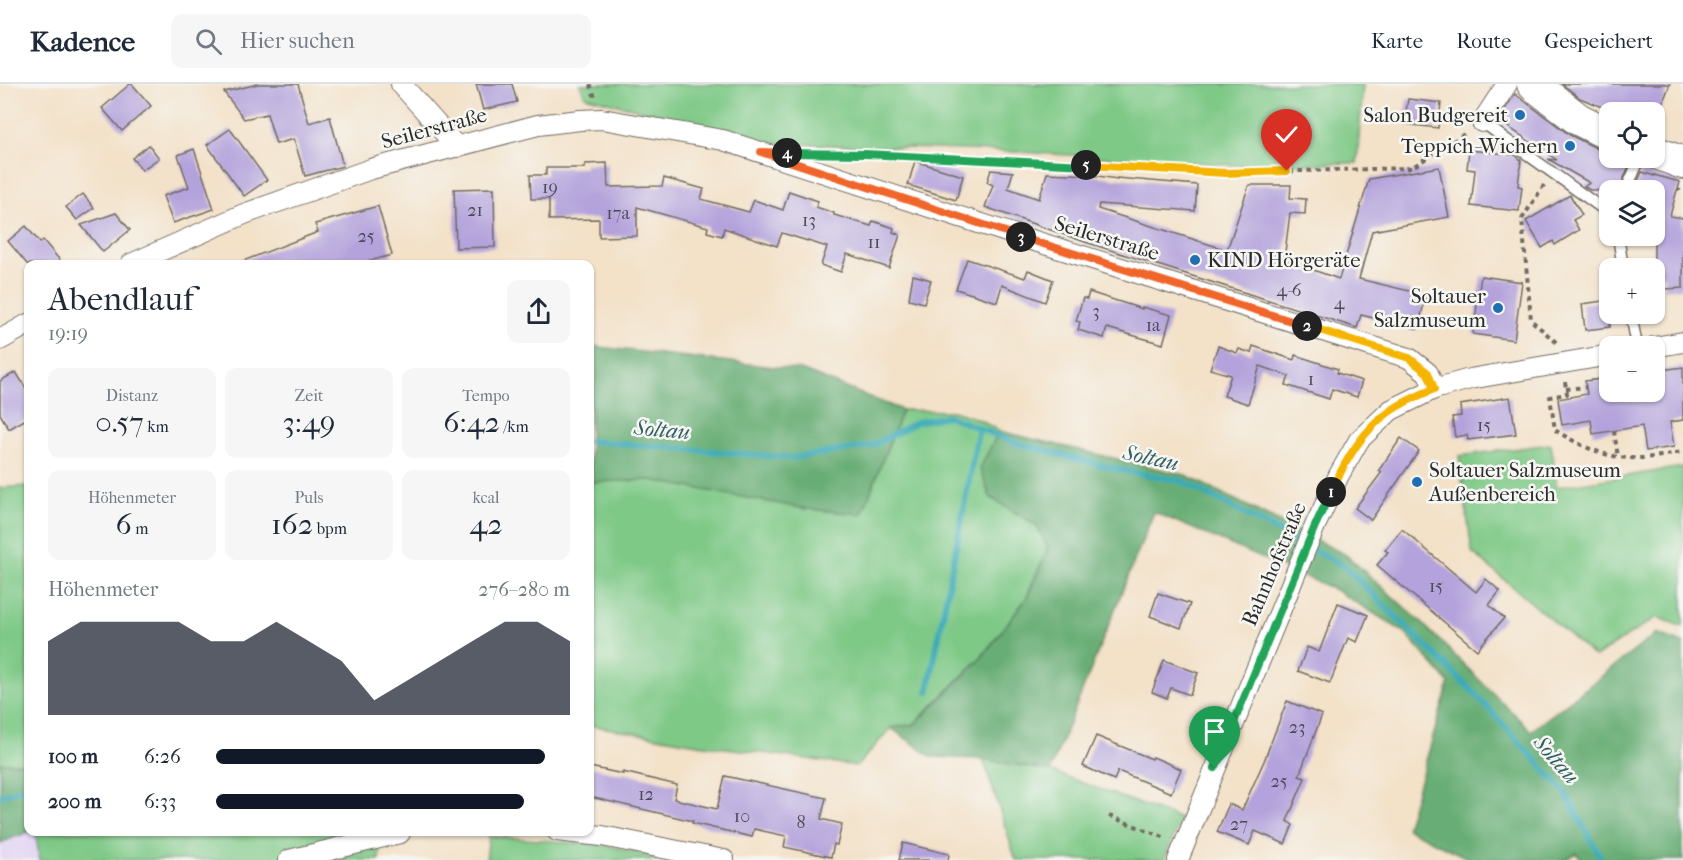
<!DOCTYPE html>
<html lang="de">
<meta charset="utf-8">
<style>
:root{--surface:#fff;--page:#f6f6f7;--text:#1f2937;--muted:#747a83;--line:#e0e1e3;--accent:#111827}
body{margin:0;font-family:"IM FELL French Canon",serif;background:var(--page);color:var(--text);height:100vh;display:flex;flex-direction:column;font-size:22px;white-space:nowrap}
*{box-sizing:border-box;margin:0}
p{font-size:20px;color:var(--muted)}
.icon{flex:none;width:33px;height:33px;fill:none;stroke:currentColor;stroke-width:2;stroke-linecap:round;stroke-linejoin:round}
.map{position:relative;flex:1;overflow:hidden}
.sheet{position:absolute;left:24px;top:176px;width:570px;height:576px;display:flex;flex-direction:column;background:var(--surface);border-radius:12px;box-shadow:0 2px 4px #0004}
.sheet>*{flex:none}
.tools{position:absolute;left:1599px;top:18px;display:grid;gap:12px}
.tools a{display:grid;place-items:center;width:66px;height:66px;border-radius:12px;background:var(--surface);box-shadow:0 2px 4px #0004;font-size:30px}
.pin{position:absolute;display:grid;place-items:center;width:51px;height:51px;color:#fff;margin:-62px -26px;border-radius:50% 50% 50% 0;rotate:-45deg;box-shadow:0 0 6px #0007}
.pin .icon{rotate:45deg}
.km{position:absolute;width:30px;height:30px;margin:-15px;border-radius:50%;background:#222;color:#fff;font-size:16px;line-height:30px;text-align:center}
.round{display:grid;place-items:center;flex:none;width:63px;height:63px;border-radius:12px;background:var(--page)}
.headline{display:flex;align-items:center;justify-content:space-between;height:102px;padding:0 24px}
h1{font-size:33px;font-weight:600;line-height:45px}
.stats{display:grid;grid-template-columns:repeat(3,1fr);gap:9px;height:102px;padding:6px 24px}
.stats div{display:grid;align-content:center;border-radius:12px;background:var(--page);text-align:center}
.stats b{font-size:30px;font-weight:600}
.stats small{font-size:16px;font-weight:400}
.stats p{font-size:16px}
.chart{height:168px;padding:12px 24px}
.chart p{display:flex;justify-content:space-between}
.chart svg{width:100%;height:108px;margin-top:6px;fill:var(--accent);opacity:.7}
ul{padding:0 24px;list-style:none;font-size:20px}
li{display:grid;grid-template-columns:96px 72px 1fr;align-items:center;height:45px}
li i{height:15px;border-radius:8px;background:var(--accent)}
header{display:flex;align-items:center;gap:36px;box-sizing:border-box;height:84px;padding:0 30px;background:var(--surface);border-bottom:2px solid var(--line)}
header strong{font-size:28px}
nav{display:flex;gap:33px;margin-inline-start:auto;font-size:21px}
.search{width:420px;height:54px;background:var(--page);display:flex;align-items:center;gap:15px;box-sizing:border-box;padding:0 21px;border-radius:12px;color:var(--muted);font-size:22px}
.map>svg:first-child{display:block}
.built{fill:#e2d4f3}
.green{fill:#7fc987;stroke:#557a59;stroke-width:1.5}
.forest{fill:#67ad74;stroke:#496c50;stroke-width:1.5}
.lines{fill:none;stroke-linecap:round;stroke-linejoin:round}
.stream{stroke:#3aaab7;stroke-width:6}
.building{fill:#b3a2db}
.lane-casing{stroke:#716b62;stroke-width:13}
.street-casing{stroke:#716b62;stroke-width:22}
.primary-casing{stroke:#716b62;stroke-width:34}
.path{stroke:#716b62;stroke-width:4;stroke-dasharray:4.5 4.5;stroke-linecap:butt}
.lane{stroke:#fff;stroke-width:10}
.street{stroke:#fff;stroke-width:20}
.primary{stroke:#fff;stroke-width:32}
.split-1-casing{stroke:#fff;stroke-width:12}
.split-2-casing{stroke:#fff;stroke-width:12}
.split-3-casing{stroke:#fff;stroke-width:12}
.split-4-casing{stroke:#fff;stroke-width:12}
.split-5-casing{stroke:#fff;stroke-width:12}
.split-6-casing{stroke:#fff;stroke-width:12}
.split-1{stroke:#22a559;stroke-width:8}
.split-2{stroke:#f5b400;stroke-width:8}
.split-3{stroke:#f0652b;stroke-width:8}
.split-4{stroke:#f0652b;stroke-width:8}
.split-5{stroke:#22a559;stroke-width:8}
.split-6{stroke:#f5b400;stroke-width:8}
.poi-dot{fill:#1f6fb2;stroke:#f6f6f2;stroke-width:2}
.labels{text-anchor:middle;stroke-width:5;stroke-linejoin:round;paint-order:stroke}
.number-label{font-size:18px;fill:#4d4957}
.poi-label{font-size:21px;fill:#2b2b2b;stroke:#f6f6f2;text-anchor:end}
.street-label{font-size:21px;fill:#2b2b2b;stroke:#f6f6f2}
.water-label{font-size:22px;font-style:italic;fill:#315e63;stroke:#f6f6f2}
</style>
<header>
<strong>Kadence</strong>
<div class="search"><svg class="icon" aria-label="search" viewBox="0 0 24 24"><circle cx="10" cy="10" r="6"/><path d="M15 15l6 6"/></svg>Hier suchen</div>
<nav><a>Karte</a><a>Route</a><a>Gespeichert</a></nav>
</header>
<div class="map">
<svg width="1683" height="776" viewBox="0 0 1683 776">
<rect width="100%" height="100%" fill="#f6f6f2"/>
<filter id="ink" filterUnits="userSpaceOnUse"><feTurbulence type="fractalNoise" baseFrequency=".0167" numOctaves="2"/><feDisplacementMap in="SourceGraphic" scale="12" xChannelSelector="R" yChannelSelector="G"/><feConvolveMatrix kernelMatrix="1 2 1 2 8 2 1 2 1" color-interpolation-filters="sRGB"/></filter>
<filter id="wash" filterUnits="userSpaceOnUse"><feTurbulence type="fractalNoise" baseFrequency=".008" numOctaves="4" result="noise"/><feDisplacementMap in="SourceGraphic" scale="24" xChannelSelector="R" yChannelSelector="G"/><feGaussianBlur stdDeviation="1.35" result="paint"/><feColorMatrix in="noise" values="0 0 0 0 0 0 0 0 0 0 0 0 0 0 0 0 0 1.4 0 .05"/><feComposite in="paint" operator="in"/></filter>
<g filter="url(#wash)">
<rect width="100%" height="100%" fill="#f3e1c8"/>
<g class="built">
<polygon points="1510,7 1572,45 1609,64 1610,74 1627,74 1642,81 1630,106 1610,106 1609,119 1488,39"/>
<polygon points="31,747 35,747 40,776 0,776 0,759"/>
</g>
<g class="green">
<polygon points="580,0 1363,0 1357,79 1231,81 1019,68 767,59 585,12"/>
<polygon points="902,326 953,327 978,335 999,347 980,384 990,413 1036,441 1048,464 1026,515 982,572 914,640 891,644 857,682 697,660 590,641 590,398 651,396 807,425 862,430"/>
<polygon points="1551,360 1557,403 1683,383 1683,543 1657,533 1595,573 1472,468 1459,372"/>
<polygon points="28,402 28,679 0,679 0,404"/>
<polygon points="983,675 1050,687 1181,735 1164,776 1016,776"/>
<polygon points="35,747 381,747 379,776 40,776"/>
<polygon points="489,752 604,761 679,776 486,776"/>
</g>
<g class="forest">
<polygon points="590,262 801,286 902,326 862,430 807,425 651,396 590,398"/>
<polygon points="999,347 1185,391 1346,471 1421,538 1531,647 1657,549 1683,559 1683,776 1581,776 1577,769 1564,776 1471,776 1406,744 1449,599 1404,548 1334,505 1154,428 1050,687 983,675 932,673 891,644 915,640 982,573 1026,515 1048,464 1036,441 990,413 980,384"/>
<polygon points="0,679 28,679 28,747 31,747 0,759"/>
</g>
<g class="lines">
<g class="stream">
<polyline points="590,357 792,374 871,362 917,338 948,332 1016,359 1120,386 1182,397 1344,482 1476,611 1565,708 1602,776"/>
<polyline points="928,608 979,344"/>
<polyline points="0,712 28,702"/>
</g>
</g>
<g id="blocks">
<g class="building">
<polygon points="130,0 132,0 151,22 122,47 102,24"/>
<polygon points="258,0 298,0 309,39 330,33 343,82 305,92 294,55 276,60 267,30 244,35 224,8"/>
<polygon points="476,0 512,0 517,18 483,26"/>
<polygon points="1562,0 1670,0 1659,28 1614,28 1580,14"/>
<polygon points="1515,10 1570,51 1602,67 1610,69 1610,74 1620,74 1630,79 1619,106 1610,106 1610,114 1596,106 1590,106 1584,102 1590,99 1548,75 1557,76 1498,36"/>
<polygon points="1408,15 1441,19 1438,44 1404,40"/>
<polygon points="230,45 267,96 244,112 207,61"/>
<polygon points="149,61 159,74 142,86 132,74"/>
<polygon points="194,65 214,125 173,139 163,112 189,103 178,71"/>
<polygon points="1469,66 1515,71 1521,76 1518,102 1522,103 1519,127 1471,122 1475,86 1467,85"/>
<polygon points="915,77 963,92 956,116 908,101"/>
<polygon points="607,79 608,103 662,102 664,94 704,105 701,115 749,128 754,116 783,126 789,107 818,117 816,123 834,129 834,131 871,142 873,137 894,144 893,148 900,151 889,184 847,170 841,188 821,181 827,163 782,149 777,162 724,144 722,152 707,148 708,143 637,123 637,152 599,153 599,135 549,136 549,115 531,115 530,91 546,91 546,84 585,84 585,80"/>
<polygon points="1439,83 1449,133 1372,147 1359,195 1426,211 1418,245 1361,231 1357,244 1088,159 985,123 993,101 987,98 991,86 1013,88 1008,104 1039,115 1047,89 1091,91 1117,95 1117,94 1197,101 1195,127 1099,120 1098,125 1227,166 1249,101 1291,101 1290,114 1306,115 1305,130 1290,129 1284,176 1339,195 1369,95"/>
<polygon points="1642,88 1654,92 1654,91 1680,98 1678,105 1681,106 1677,106 1670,132 1683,134 1683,204 1664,205 1664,191 1659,192 1659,184 1654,185 1654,106 1634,106"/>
<polygon points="494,104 495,163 456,164 454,105"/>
<polygon points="83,110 94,124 77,136 66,123"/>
<polygon points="1570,111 1582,131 1573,136 1579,146 1555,161 1553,157 1542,164 1526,137"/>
<polygon points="378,122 392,171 358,180 238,180 238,179 318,148 315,140"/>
<polygon points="116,129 130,146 103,168 81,141"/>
<polygon points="26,142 40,159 43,156 63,180 27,180 8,157"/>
<polygon points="967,175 1025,194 1028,186 1053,196 1045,218 1002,201 997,218 956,205"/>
<polygon points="913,191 931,196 924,219 909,215"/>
<polygon points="1481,192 1522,198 1514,256 1473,250"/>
<polygon points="1089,208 1142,225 1142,223 1171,231 1163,260 1107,244 1104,254 1078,246 1080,238 1076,237 1083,214 1087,215"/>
<polygon points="1610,216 1610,243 1585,246 1582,220"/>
<polygon points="1218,262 1237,269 1239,265 1251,269 1253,262 1294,276 1295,271 1338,285 1337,289 1362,297 1357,313 1332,305 1329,315 1286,301 1289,292 1260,282 1248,320 1224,312 1231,291 1210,285"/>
<polygon points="1683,283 1683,336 1670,338 1674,363 1646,367 1642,342 1593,350 1591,336 1562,341 1558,315 1587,310 1585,297 1610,294 1610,308 1654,308 1654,287"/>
<polygon points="16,288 28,308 28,334 9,345 0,330 0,297"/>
<polygon points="1510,313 1516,350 1468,356 1467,351 1455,353 1452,333 1461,332 1460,321"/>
<polygon points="1401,354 1419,367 1371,436 1355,424 1382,388 1379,386"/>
<polygon points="1402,445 1476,508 1486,495 1500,507 1489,521 1504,534 1477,566 1377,481 1388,468 1385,466"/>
<polygon points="1158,509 1190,520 1181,544 1150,532"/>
<polygon points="1338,519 1368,531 1357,558 1348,554 1330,599 1298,587 1307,563 1319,568"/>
<polygon points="1164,576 1198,589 1190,611 1171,604 1167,614 1152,608"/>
<polygon points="1287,617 1322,631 1299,692 1305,694 1287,737 1293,741 1285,760 1255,747 1249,761 1217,748 1229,720 1242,726 1264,677"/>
<polygon points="1096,652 1152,675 1153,673 1181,685 1171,709 1118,687 1114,696 1083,682"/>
<polygon points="590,683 623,690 623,688 677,701 674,715 717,725 725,692 826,714 821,735 842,740 837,761 834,760 831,773 784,763 786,752 754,745 752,753 692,739 693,737 590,713"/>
<polygon points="903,759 949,770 948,776 899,776"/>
</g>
</g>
</g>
<g filter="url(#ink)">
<use href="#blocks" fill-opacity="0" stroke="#716b62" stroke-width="1.5"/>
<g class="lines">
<defs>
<g id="lane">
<polyline points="1482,38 1610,130"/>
<polyline points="1626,106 1640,74"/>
<polyline points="1618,152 1623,184"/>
<polyline points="1631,230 1637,262"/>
</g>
<g id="street">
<polyline points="401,0 457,63"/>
<polyline points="1482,38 1507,0"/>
<polyline points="131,180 244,130 371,85 538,41 580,36 602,35 723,56 1022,153 1409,274 1428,289 1434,305"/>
<polyline points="0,256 28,240"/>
<polyline points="1654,263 1683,258"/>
<polyline points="557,747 602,752 724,776"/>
<polyline points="289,776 400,749"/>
<polyline points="1178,776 1315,442 1339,391 1359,356 1391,326 1434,305 1470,295 1610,271"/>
</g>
<g id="primary">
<polyline points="1533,0 1578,35 1610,51"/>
<polyline points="1654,68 1683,79"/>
</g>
</defs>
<use href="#lane" class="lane-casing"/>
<use href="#street" class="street-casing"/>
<use href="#primary" class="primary-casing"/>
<g class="path">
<polyline points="590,0 596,16"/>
<polyline points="831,69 1020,77 1225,89 1411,84 1466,49"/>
<polyline points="1544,101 1522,135 1531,236 1558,260"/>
<path d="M1565,298L1567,310L1550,313L1555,346C1580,362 1609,376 1640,374C1654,374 1669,370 1683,368"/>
<polyline points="1566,305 1586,303"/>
<polyline points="1614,347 1618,373"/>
<polyline points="1109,732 1166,754"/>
</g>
<use href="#lane" class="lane"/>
<use href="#street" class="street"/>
<use href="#primary" class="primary"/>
</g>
</g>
<g class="lines" filter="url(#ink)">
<defs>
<polyline id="split-1" points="1215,684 1315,442 1331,408"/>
<path id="split-2" d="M1307,242L1409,274L1428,289L1434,305C1420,311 1405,317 1392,326C1363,345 1345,377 1331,408"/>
<polyline id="split-3" points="1021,153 1307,242"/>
<polyline id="split-4" points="787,69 761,68 1021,153"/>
<polyline id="split-5" points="787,69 865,70 1086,81"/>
<polyline id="split-6" points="1086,81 1225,89 1287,87"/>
</defs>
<use href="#split-1" class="split-1-casing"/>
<use href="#split-2" class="split-2-casing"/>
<use href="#split-3" class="split-3-casing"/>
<use href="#split-4" class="split-4-casing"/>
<use href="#split-5" class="split-5-casing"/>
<use href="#split-6" class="split-6-casing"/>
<use href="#split-1" class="split-1"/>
<use href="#split-2" class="split-2"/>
<use href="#split-3" class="split-3"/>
<use href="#split-4" class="split-4"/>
<use href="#split-5" class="split-5"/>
<use href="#split-6" class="split-6"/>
</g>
<g class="poi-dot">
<circle cx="1520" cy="31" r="6"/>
<circle cx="1570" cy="62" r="6"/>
<circle cx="1195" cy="176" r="6"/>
<circle cx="1498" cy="224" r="6"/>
<circle cx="1417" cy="398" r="6"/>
</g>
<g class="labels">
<g class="number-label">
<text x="550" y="109">19</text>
<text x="475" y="132">21</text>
<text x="618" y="135">17a</text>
<text x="809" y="142">13</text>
<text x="366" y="158">25</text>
<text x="874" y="164">11</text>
<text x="1289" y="212">4-6</text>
<text x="1339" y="225">4</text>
<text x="1096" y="233">3</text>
<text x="1153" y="247">1a</text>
<text x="1311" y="301">1</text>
<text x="1484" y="347">15</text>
<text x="1436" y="508">15</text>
<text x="1297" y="649">23</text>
<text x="1279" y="703">25</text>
<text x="646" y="716">12</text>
<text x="742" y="738">10</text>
<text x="801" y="744">8</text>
<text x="1239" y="746">27</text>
</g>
<g class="poi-label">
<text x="1508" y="38">Salon Budgereit</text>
<text x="1558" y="69">Teppich-Wichern</text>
<text x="1207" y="183" text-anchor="start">KIND Hörgeräte</text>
<text x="1486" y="219">Soltauer<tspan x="1486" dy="24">Salzmuseum</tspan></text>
<text x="1429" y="393" text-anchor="start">Soltauer Salzmuseum<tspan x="1429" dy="24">Außenbereich</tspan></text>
</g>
<g class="street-label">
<text transform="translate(434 44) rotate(-15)" y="7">Seilerstraße</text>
<text transform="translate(1107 154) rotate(17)" y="7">Seilerstraße</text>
<text transform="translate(1274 480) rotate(-67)" y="7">Bahnhofstraße</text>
</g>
<g class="water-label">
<text transform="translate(662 345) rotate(5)" y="8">Soltau</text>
<text transform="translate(1151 373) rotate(12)" y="8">Soltau</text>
<text transform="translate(1557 675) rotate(49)" y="8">Soltau</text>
</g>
</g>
</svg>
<div class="tools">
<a><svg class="icon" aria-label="locate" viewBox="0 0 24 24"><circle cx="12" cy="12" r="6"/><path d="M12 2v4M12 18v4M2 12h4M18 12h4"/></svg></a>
<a><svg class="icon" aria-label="layers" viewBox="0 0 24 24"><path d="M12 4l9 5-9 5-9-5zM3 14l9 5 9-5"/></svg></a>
<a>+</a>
<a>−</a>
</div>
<div class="pin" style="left:1215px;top:684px;background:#1e9e55"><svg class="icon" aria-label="arrive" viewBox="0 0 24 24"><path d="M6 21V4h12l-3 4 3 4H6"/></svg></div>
<div class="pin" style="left:1287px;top:87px;background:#d93025"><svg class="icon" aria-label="check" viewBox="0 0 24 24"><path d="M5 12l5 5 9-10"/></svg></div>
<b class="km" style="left:1331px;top:408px">1</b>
<b class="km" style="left:1307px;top:242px">2</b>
<b class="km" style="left:1021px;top:153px">3</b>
<b class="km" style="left:787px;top:69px">4</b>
<b class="km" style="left:1086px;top:81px">5</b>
<section class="sheet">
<div class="headline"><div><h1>Abendlauf</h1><p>19:19</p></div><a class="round"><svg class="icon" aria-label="share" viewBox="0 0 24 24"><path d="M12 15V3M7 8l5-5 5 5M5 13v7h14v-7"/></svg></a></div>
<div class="stats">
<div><p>Distanz</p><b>0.57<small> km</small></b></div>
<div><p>Zeit</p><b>3:49</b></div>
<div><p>Tempo</p><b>6:42<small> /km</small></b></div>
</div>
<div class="stats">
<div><p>Höhenmeter</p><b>6<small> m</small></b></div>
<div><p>Puls</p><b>162<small> bpm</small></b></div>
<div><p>kcal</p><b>42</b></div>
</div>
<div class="chart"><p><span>Höhenmeter</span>276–280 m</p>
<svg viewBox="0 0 160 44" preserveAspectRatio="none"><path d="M0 44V14L10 6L20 6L30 6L40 6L50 14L60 14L70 6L80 14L90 22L100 38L110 30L120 22L130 14L140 6L150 6L160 14V44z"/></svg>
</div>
<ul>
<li><b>100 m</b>6:26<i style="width:93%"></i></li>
<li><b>200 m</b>6:33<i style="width:87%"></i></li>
</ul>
</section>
</div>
